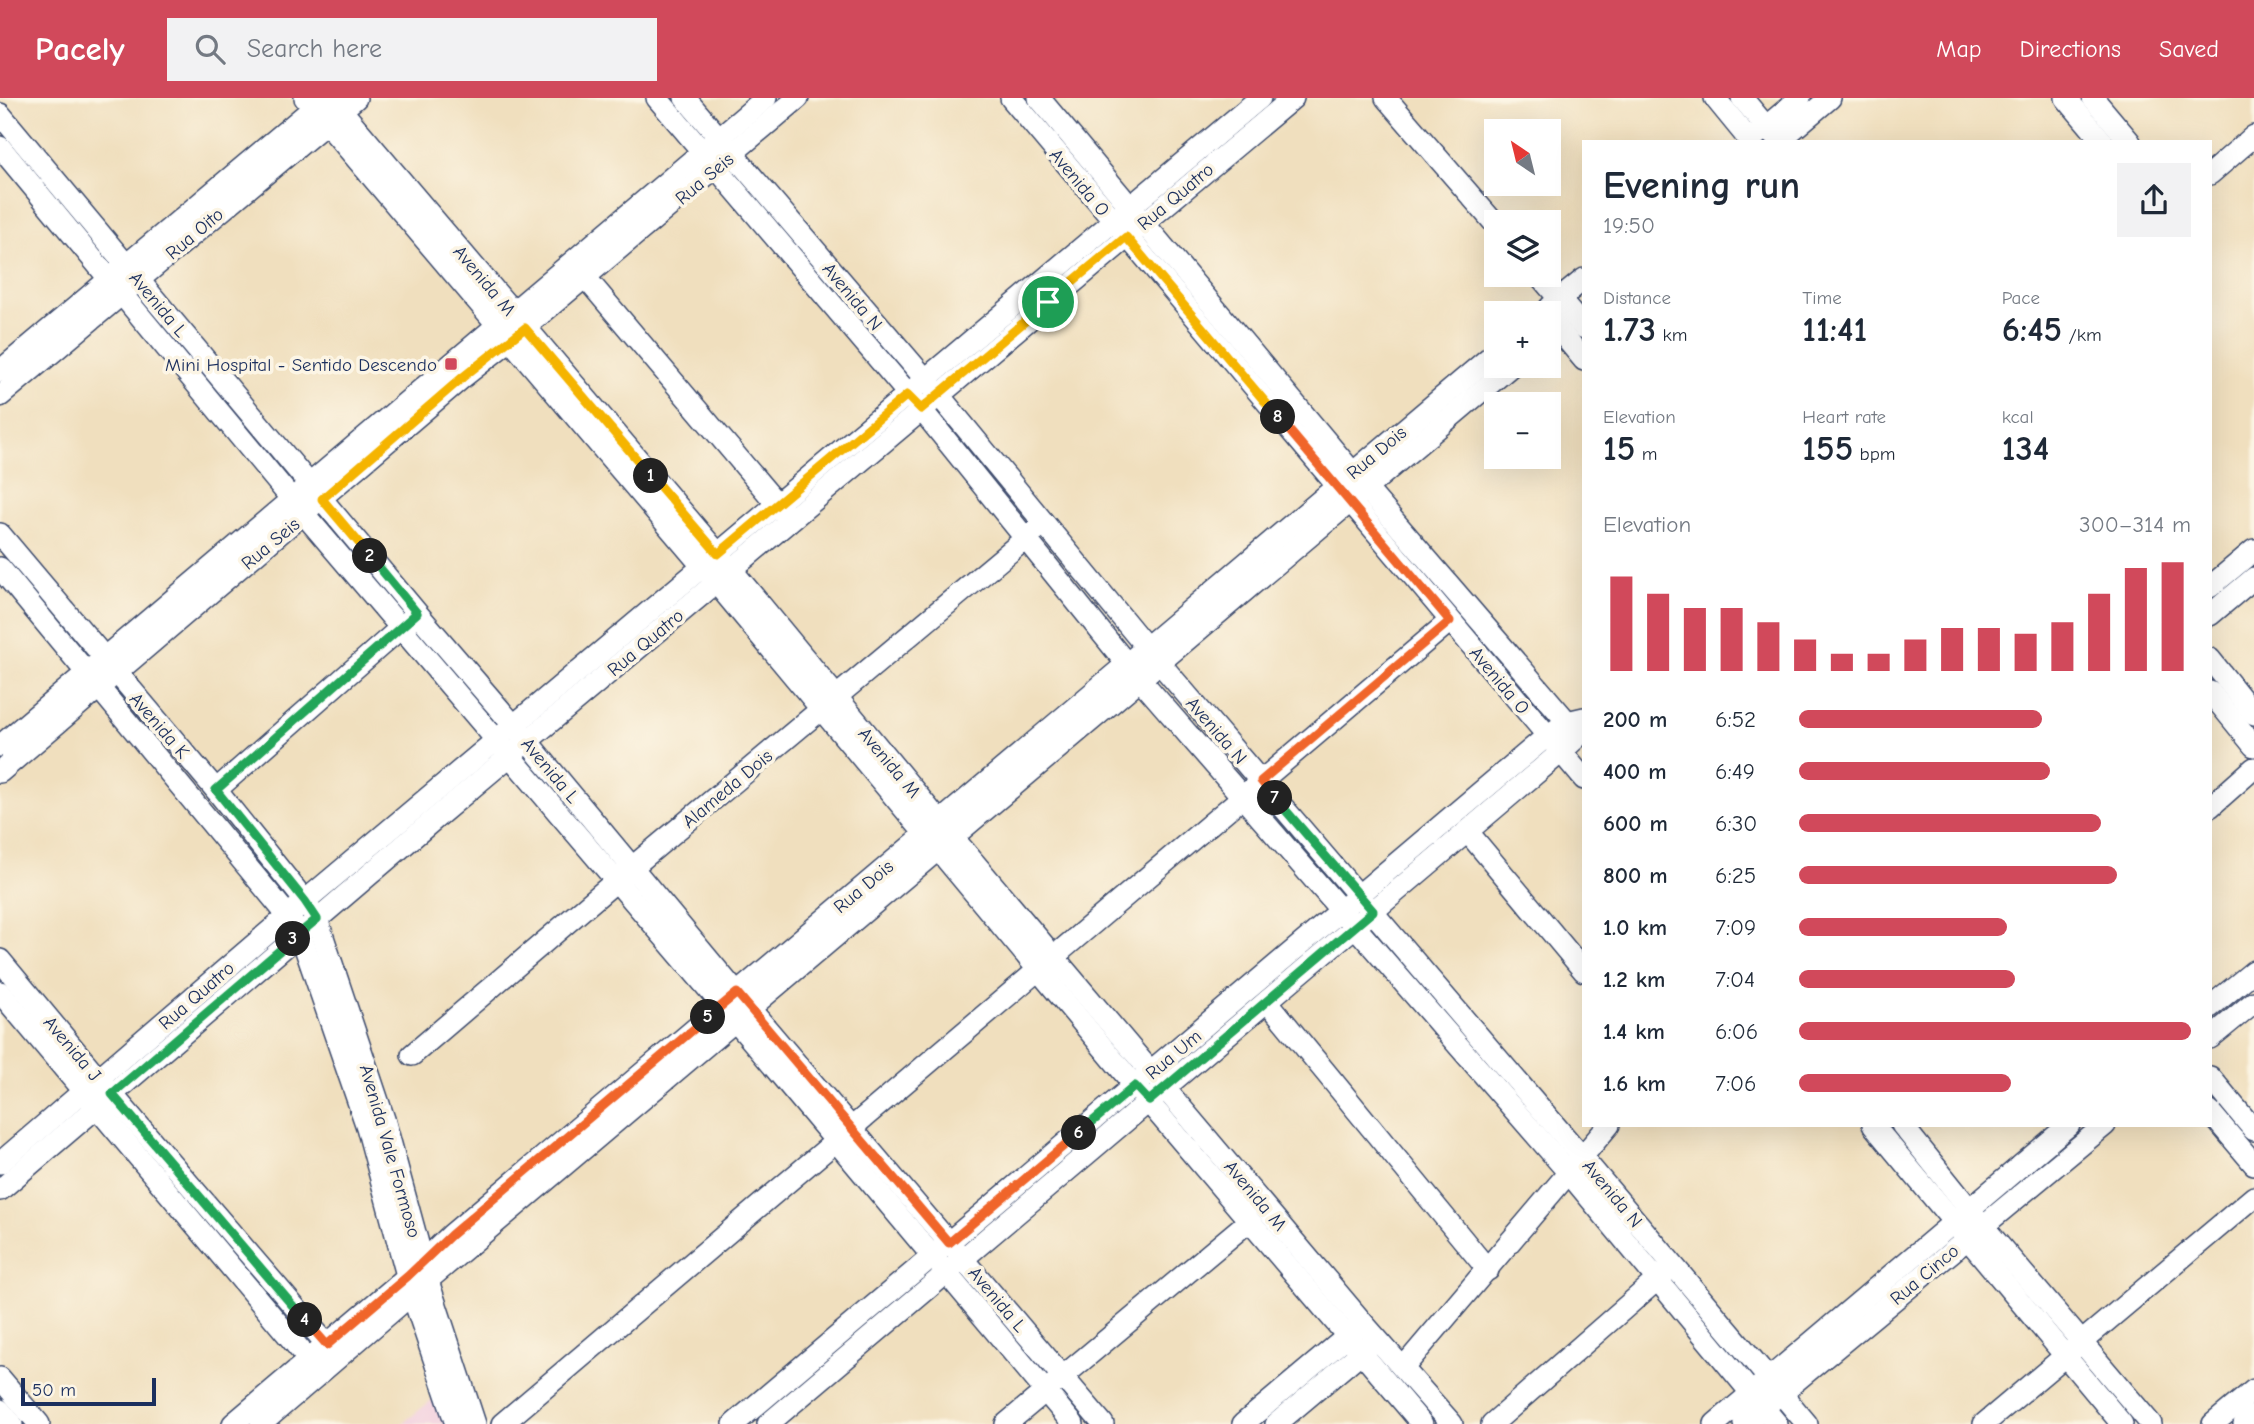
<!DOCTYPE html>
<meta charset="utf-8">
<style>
:root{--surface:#fff;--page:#f2f2f3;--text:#1f2937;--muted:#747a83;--accent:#d1495b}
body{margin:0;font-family:"Comic Neue",sans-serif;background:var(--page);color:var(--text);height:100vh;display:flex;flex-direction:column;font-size:26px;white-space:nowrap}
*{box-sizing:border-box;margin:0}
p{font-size:23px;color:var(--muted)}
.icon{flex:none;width:38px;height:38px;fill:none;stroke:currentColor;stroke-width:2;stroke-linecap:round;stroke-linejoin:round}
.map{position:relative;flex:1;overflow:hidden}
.sheet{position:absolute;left:1582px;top:42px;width:630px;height:987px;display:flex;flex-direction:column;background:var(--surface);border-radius:0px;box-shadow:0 7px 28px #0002}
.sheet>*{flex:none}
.needle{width:46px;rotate:325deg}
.controls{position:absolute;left:1484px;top:21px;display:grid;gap:14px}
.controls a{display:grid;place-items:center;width:77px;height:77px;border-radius:0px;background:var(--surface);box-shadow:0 7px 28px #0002;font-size:35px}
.scale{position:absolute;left:21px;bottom:18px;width:135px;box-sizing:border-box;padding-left:7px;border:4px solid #1b2f5e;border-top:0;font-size:19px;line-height:24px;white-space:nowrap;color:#1b2f5e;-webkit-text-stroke:5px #fcf5e5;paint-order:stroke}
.pin{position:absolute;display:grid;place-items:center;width:60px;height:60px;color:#fff;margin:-30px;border:4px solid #fff;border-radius:50%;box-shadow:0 2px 7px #0007}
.km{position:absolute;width:35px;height:35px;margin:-18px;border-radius:50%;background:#222;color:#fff;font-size:19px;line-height:35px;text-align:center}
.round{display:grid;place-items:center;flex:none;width:74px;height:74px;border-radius:0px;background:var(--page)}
.headline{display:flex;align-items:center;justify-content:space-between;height:119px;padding:0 21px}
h1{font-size:38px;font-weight:700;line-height:52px}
.metrics{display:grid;grid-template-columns:repeat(3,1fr);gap:10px;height:119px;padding:7px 21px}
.metrics div{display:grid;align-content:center}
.metrics b{font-size:35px;font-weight:700}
.metrics small{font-size:19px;font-weight:400}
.metrics p{font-size:19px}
.chart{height:196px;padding:14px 21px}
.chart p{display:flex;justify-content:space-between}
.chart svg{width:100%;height:126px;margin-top:7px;stroke:var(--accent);stroke-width:6}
ul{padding:0 21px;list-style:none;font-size:23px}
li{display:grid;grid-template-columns:112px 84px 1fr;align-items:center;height:52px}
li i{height:18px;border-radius:9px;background:var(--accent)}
header{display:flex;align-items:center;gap:42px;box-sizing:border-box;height:98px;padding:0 35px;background:var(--accent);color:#fff}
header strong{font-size:33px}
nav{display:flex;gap:38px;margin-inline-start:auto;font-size:24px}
.search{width:490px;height:63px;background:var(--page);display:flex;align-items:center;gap:18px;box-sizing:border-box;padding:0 24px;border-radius:0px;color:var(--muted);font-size:26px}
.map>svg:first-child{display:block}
.built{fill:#f2cfe0}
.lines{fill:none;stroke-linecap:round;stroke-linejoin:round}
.minor-casing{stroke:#3b496c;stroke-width:24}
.minor{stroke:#fff;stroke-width:21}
.split-1-casing{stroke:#fff;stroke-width:14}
.split-2-casing{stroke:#fff;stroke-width:14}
.split-3-casing{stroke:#fff;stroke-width:14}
.split-4-casing{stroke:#fff;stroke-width:14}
.split-5-casing{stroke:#fff;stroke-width:14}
.split-6-casing{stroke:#fff;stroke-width:14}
.split-7-casing{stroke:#fff;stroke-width:14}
.split-8-casing{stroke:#fff;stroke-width:14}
.split-9-casing{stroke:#fff;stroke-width:14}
.split-1{stroke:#f5b400;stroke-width:9}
.split-2{stroke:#f5b400;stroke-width:9}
.split-3{stroke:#22a559;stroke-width:9}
.split-4{stroke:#22a559;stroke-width:9}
.split-5{stroke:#f0652b;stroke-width:9}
.split-6{stroke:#f0652b;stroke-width:9}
.split-7{stroke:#22a559;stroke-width:9}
.split-8{stroke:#f0652b;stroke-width:9}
.split-9{stroke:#f5b400;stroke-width:9}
.poi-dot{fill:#d1495b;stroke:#fcf5e5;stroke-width:2.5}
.labels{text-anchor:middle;stroke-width:7;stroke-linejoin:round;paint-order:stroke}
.street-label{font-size:19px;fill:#1b2f5e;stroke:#fcf5e5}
.poi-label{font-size:19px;fill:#1b2f5e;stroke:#fcf5e5;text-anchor:end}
</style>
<header>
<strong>Pacely</strong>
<div class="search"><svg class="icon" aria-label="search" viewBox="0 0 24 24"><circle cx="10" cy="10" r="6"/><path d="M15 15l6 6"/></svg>Search here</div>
<nav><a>Map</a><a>Directions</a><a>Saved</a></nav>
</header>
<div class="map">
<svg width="2254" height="1326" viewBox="0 0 2254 1326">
<rect width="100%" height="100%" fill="#fcf5e5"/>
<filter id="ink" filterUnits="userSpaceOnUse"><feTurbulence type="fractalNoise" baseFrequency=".0143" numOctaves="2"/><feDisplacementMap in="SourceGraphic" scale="14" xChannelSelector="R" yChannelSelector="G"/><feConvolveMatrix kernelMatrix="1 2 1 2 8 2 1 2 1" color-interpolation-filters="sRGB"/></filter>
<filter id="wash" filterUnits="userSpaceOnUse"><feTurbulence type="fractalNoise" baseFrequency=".00686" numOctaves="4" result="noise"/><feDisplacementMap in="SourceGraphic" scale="28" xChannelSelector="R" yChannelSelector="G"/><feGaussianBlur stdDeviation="1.57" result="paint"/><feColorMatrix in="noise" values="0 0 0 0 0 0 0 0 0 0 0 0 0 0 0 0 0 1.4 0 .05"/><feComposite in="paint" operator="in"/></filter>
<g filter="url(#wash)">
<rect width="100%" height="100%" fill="#f0dfbe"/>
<polygon class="built" points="443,1293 454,1326 402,1326"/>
</g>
<g filter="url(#ink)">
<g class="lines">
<defs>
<g id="minor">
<polyline points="305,0 703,469 1135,988 1422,1326"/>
<polyline points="331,0 731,471 939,723 1363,1225 1452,1326"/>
<polyline points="657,0 921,311 1126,565 1569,1075 1777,1326"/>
<polyline points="685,0 938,296 1146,549 1582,1059 1807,1326"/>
<polyline points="1011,0 1584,681"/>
<polyline points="1039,0 1352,374 1576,634"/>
<polyline points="1386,0 1496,127"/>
<polyline points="1715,0 1751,44"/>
<polyline points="1742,0 1773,37"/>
<polyline points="2066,0 2103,44"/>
<polyline points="2093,0 2130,44"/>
<polyline points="0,16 417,515 527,643 733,891 1103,1326"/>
<polyline points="1748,44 1800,0"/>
<polyline points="1778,44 1830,0"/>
<polyline points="0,49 304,416 722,907 1073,1326"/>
<polyline points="2210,76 2254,38"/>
<polyline points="1539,177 1584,230"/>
<polyline points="585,179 787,418"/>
<polyline points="1550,209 1584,181"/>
<polyline points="1549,220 1584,262"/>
<polyline points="0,273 324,1"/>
<polyline points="0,298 356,0"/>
<polyline points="0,436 216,692 305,803 317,821 384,1021 429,1186 475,1326"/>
<polyline points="0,470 288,818 300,835 367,1029 412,1196 456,1326"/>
<polyline points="2210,489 2254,452"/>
<polyline points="2210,517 2254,480"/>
<polyline points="2210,561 2254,616"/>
<polyline points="2210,594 2254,648"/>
<polyline points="0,648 766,0"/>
<polyline points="0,674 463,279 510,242 798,0"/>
<polyline points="216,692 412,520"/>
<polyline points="2210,709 2254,670"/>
<polyline points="1467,733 1584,873"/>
<polyline points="0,862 98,980 335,1256"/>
<polyline points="0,894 318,1273"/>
<polyline points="1267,903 1488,1172"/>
<polyline points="2210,909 2254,873"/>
<polyline points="2210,940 2254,904"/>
<polyline points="412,957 617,782 1037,431"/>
<polyline points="2210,979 2254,1032"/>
<polyline points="2210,1014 2254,1066"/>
<polyline points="1873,1027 2122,1326"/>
<polyline points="1902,1027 1983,1128 2151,1326"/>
<polyline points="0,1065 305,803 1260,0"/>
<polyline points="0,1092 431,724 1293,0"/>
<polyline points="1403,1270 1609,1027"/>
<polyline points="0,1280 39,1326"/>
<polyline points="0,1312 12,1326"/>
<polyline points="233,1326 408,1178 451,1137 1496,254"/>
<polyline points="261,1326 428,1182 1511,268"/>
<polyline points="502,1326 1450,523"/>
<polyline points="734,1326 1547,638 1567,624 1584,620"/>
<polyline points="768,1326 1561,654 1584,633"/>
<polyline points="1006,1326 1249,1123"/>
<polyline points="1243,1326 1356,1231"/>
<polyline points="1276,1326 1371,1246"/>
<polyline points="1492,1326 1667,1173"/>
<polyline points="1715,1326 2069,1027"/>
<polyline points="1744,1326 2105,1027"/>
<polyline points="1984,1326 2254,1099"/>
<polyline points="2213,1326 2254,1292"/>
<polyline points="2244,1326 2254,1318"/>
</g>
</defs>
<use href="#minor" class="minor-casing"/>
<use href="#minor" class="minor"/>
</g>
</g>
<g class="lines" filter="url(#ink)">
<defs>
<polyline id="split-1" points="651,378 718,456 907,297 921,311 1048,204"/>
<polyline id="split-2" points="370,458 322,401 463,279 525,230 651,378"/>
<polyline id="split-3" points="293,841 317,821 305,803 216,692 417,515 370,458"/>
<polyline id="split-4" points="293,841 112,996 305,1222"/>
<polyline id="split-5" points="305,1222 327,1247 408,1178 451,1137 708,919"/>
<polyline id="split-6" points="708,919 737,895 949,1145 1079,1035"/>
<polyline id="split-7" points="1079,1035 1135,988 1149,1003 1373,813 1275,700"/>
<polyline id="split-8" points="1275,700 1261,683 1450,523 1278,319"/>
<polyline id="split-9" points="1048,204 1126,139 1278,319"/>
</defs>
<use href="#split-1" class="split-1-casing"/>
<use href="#split-2" class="split-2-casing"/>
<use href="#split-3" class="split-3-casing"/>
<use href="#split-4" class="split-4-casing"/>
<use href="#split-5" class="split-5-casing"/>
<use href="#split-6" class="split-6-casing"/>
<use href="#split-7" class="split-7-casing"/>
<use href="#split-8" class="split-8-casing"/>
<use href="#split-9" class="split-9-casing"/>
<use href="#split-1" class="split-1"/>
<use href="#split-2" class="split-2"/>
<use href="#split-3" class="split-3"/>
<use href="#split-4" class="split-4"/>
<use href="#split-5" class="split-5"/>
<use href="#split-6" class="split-6"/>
<use href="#split-7" class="split-7"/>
<use href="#split-8" class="split-8"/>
<use href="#split-9" class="split-9"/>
</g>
<rect class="poi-dot" x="444" y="259" width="14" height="14" rx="3.5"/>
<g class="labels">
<g class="street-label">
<text transform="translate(704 80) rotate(-40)" y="7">Rua Seis</text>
<text transform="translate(1080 84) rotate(50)" y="7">Avenida O</text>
<text transform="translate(1175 98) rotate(-40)" y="7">Rua Quatro</text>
<text transform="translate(194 135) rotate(-40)" y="7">Rua Oito</text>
<text transform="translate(485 182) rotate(50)" y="7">Avenida M</text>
<text transform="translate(853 198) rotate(50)" y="7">Avenida N</text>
<text transform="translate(159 206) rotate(50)" y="7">Avenida L</text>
<text transform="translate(1376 354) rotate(-40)" y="7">Rua Dois</text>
<text transform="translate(270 445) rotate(-40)" y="7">Rua Seis</text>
<text transform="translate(645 544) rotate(-40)" y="7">Rua Quatro</text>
<text transform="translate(1500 582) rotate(50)" y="7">Avenida O</text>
<text transform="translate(160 627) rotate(49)" y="7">Avenida K</text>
<text transform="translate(1217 632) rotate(49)" y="7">Avenida N</text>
<text transform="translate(890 664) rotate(50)" y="7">Avenida M</text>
<text transform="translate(551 672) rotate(50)" y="7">Avenida L</text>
<text transform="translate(727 690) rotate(-40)" y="7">Alameda Dois</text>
<text transform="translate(863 788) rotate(-40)" y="7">Rua Dois</text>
<text transform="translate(196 897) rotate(-41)" y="7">Rua Quatro</text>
<text transform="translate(73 950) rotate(50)" y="7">Avenida J</text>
<text transform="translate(1173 956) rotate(-40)" y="7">Rua Um</text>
<text transform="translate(391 1053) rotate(74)" y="7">Avenida Vale Formoso</text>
<text transform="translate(1613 1095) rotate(50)" y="7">Avenida N</text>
<text transform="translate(1256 1097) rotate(50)" y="7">Avenida M</text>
<text transform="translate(1924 1176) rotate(-40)" y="7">Rua Cinco</text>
<text transform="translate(998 1201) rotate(50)" y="7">Avenida L</text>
</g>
<g class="poi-label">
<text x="437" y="273">Mini Hospital - Sentido Descendo</text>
</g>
</g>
</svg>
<div class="controls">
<a><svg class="needle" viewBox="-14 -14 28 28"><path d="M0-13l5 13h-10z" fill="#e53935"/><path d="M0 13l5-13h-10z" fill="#747a83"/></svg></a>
<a><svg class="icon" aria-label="layers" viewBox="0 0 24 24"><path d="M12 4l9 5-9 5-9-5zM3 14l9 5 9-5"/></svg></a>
<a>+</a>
<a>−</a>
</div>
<div class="scale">50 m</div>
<div class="pin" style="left:1048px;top:204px;background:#1e9e55"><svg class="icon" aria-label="arrive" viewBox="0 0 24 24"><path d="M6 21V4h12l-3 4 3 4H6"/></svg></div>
<b class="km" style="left:651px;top:378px">1</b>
<b class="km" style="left:370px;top:458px">2</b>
<b class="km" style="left:293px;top:841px">3</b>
<b class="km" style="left:305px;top:1222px">4</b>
<b class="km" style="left:708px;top:919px">5</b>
<b class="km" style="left:1079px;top:1035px">6</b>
<b class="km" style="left:1275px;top:700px">7</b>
<b class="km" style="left:1278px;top:319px">8</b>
<section class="sheet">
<div class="headline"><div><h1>Evening run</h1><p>19:50</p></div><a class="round"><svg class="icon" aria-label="share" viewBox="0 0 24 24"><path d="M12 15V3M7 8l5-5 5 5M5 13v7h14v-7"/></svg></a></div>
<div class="metrics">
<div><p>Distance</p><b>1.73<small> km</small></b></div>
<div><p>Time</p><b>11:41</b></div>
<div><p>Pace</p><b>6:45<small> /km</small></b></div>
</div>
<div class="metrics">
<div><p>Elevation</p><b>15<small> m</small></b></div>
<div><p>Heart rate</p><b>155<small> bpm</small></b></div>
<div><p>kcal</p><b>134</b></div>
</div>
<div class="chart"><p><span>Elevation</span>300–314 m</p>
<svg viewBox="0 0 160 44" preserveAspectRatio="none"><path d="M5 44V11M15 44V17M25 44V22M35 44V22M45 44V27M55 44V33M65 44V38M75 44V38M85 44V33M95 44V29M105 44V29M115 44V31M125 44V27M135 44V17M145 44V8M155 44V6"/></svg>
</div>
<ul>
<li><b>200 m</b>6:52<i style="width:62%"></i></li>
<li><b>400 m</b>6:49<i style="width:64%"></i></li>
<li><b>600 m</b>6:30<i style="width:77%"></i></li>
<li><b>800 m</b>6:25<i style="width:81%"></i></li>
<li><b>1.0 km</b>7:09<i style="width:53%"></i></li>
<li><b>1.2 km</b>7:04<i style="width:55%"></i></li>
<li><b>1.4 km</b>6:06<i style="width:100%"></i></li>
<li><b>1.6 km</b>7:06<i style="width:54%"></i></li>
</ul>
</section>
</div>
